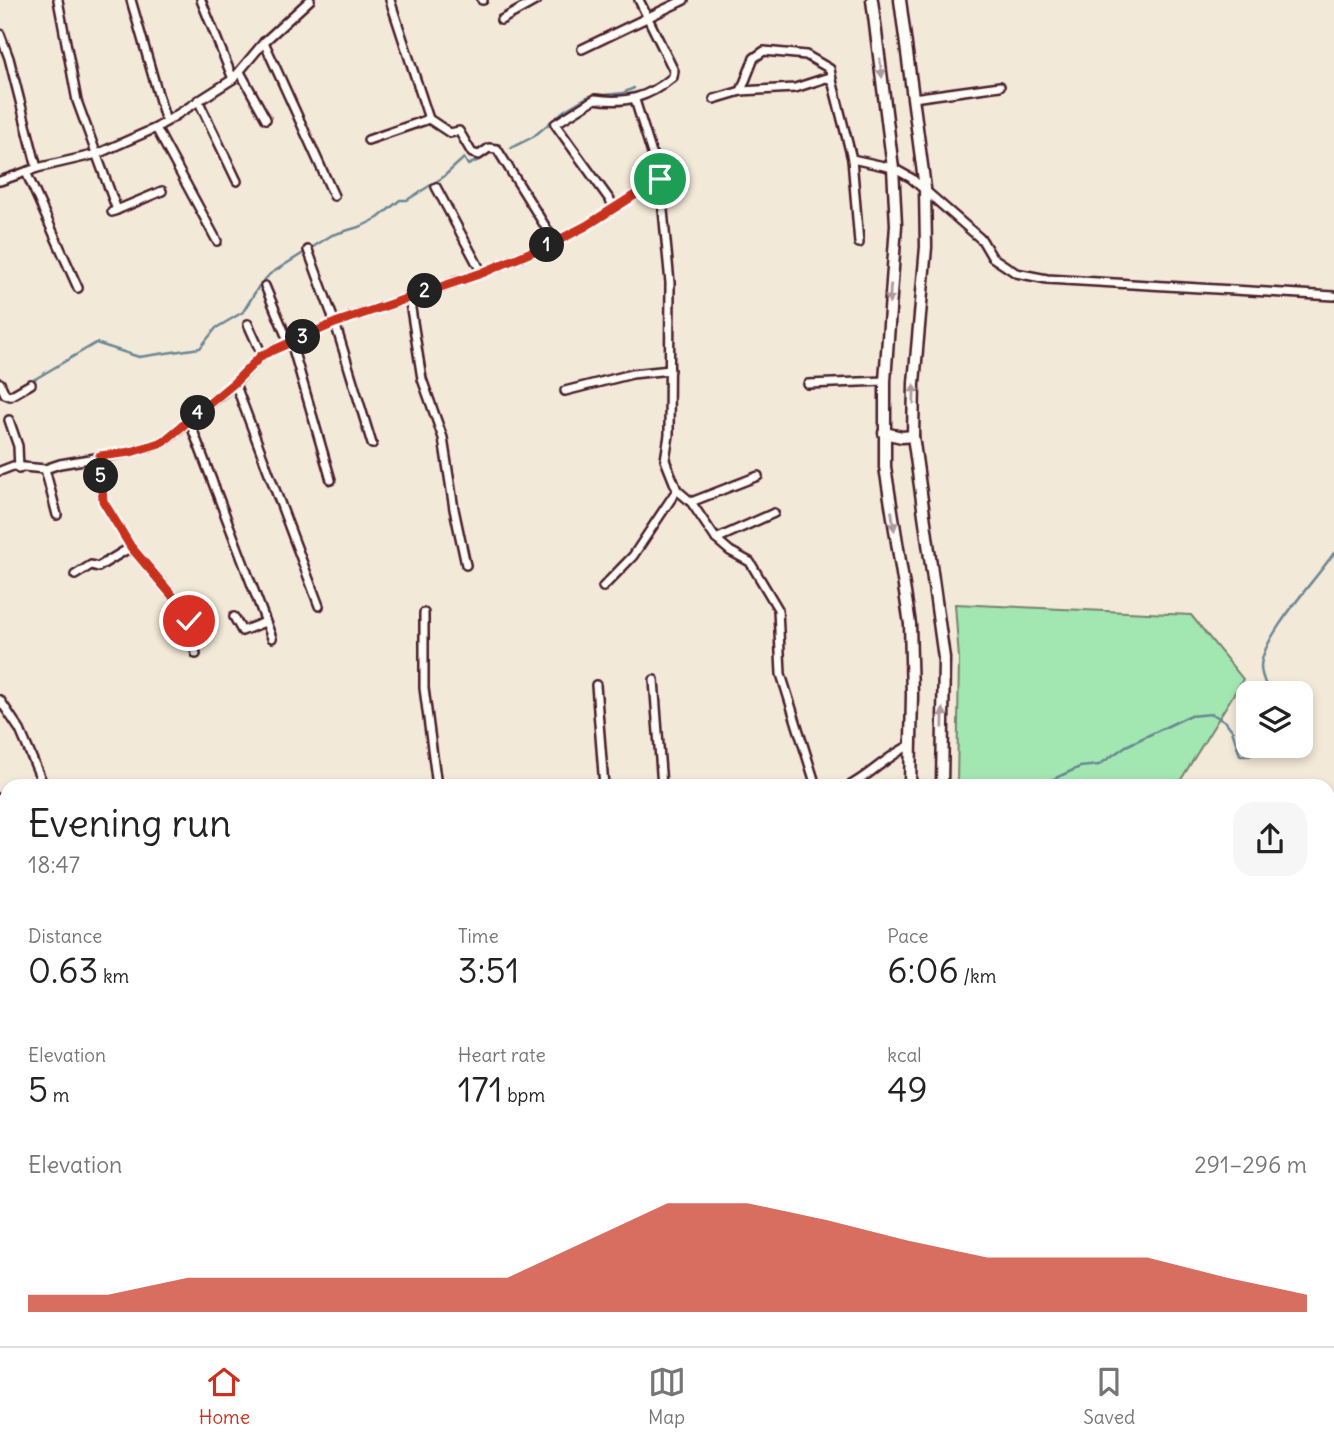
<!DOCTYPE html>
<meta charset="utf-8">
<style>
:root{--surface:#fff;--page:#f6f6f6;--text:#222;--muted:#767676;--line:#e0e0e0;--accent:#c8321e}
body{margin:0;font-family:Delius,sans-serif;background:var(--page);color:var(--text);height:100vh;display:flex;flex-direction:column;font-size:26px;white-space:nowrap}
*{box-sizing:border-box;margin:0}
p{font-size:23px;color:var(--muted)}
.icon{flex:none;width:38px;height:38px;fill:none;stroke:currentColor;stroke-width:2;stroke-linecap:round;stroke-linejoin:round}
.map{position:relative;flex:1;overflow:hidden}
.sheet{position:absolute;left:0px;top:779px;width:1335px;height:569px;display:flex;flex-direction:column;background:var(--surface);border-radius:21px 21px 0 0;box-shadow:0 4px 10px #0003}
.sheet>*{flex:none}
.controls{position:absolute;left:1236px;top:681px;display:grid;gap:14px}
.controls a{display:grid;place-items:center;width:77px;height:77px;border-radius:14px;background:var(--surface);box-shadow:0 4px 10px #0003;font-size:35px}
.pin{position:absolute;display:grid;place-items:center;width:60px;height:60px;color:#fff;margin:-30px;border:4px solid #fff;border-radius:50%;box-shadow:0 2px 7px #0007}
.km{position:absolute;width:35px;height:35px;margin:-18px;border-radius:50%;background:#222;color:#fff;font-size:19px;line-height:35px;text-align:center}
.round{display:grid;place-items:center;flex:none;width:74px;height:74px;border-radius:21px;background:var(--page)}
.headline{display:flex;align-items:center;justify-content:space-between;height:119px;padding:0 28px}
h1{font-size:38px;font-weight:600;line-height:52px}
.stats{display:grid;grid-template-columns:repeat(3,1fr);gap:10px;height:119px;padding:7px 28px}
.stats div{display:grid;align-content:center}
.stats b{font-size:35px;font-weight:600}
.stats small{font-size:19px;font-weight:400}
.stats p{font-size:19px}
.chart{height:196px;padding:14px 28px}
.chart p{display:flex;justify-content:space-between}
.chart svg{width:100%;height:126px;margin-top:7px;fill:var(--accent);opacity:.7}
.menu{display:flex;justify-content:space-around;align-items:center;height:98px;border-top:2px solid var(--line);background:var(--surface);font-size:19px;color:var(--muted)}
.menu a{display:grid;justify-items:center;gap:4px}
.menu .on{color:var(--accent)}
.map>svg:first-child{display:block}
.green{fill:#a2e6b1;stroke:#76826e;stroke-width:2}
.lines{fill:none;stroke-linecap:round;stroke-linejoin:round}
.stream{stroke:#6a8795;stroke-width:2.5}
.street-casing{stroke:#4a1f2b;stroke-width:12}
.secondary-casing{stroke:#4a1f2b;stroke-width:15}
.street{stroke:#fdfcf7;stroke-width:7}
.secondary{stroke:#fdfcf7;stroke-width:10}
.oneway{fill:#ac999b}
.route-casing{stroke:#fff;stroke-width:14}
.route{stroke:#c8321e;stroke-width:9}
</style>
<div class="map">
<svg width="1334" height="1346" viewBox="0 0 1334 1346">
<rect width="100%" height="100%" fill="#f3e9d8"/>
<filter id="ink" filterUnits="userSpaceOnUse"><feTurbulence type="fractalNoise" baseFrequency=".0143" numOctaves="2"/><feDisplacementMap in="SourceGraphic" scale="14" xChannelSelector="R" yChannelSelector="G"/><feConvolveMatrix kernelMatrix="1 2 1 2 8 2 1 2 1" color-interpolation-filters="sRGB"/></filter>
<g filter="url(#ink)">
<g class="green">
<polygon points="955,604 1191,615 1243,679 1177,786 957,786 959,659"/>
<polygon points="174,1341 174,1340 393,1341 390,1346 171,1346"/>
</g>
<g class="lines">
<g class="stream">
<polyline points="511,148 533,137 565,110 587,97 623,93 634,88"/>
<polyline points="30,382 96,343 139,357 200,348 216,328 243,312 259,286 270,274 332,235 362,226 378,218 400,200 407,200 442,178 464,158 468,165 481,159"/>
<path d="M1269,693C1266,685 1261,676 1261,667C1261,638 1316,579 1334,553"/>
<polyline points="1038,786 1080,767 1099,765 1126,746 1189,716 1212,714 1225,721 1232,730 1240,755 1249,756 1255,752 1256,746"/>
<polyline points="162,1346 166,1340"/>
</g>
<defs>
<g id="street">
<polyline points="58,0 77,101 117,210"/>
<polyline points="131,0 166,122"/>
<polyline points="201,0 233,79"/>
<polyline points="390,0 429,119 450,133 459,131 472,153 479,155 489,148 497,149 555,242"/>
<polyline points="482,0 483,0"/>
<polyline points="501,20 537,0"/>
<polyline points="0,34 9,58 37,168"/>
<polyline points="264,42 334,196"/>
<polyline points="582,49 684,0"/>
<polyline points="240,72 266,119"/>
<polyline points="741,91 754,58 764,51 806,55 830,69 832,80"/>
<polyline points="913,98 1000,86"/>
<polyline points="714,99 741,91 795,88 826,78 832,80 852,159 893,168 911,178 982,240 992,257 1016,273 1047,279 1334,296"/>
<polyline points="198,100 237,181"/>
<polyline points="635,100 660,179 670,283 669,435 665,460 677,490 691,502 716,539 730,551 750,562 778,609 781,674 816,786"/>
<polyline points="156,128 217,241"/>
<polyline points="368,140 429,119"/>
<polyline points="852,159 859,243"/>
<polyline points="26,172 78,288"/>
<polyline points="0,181 37,168 97,154 156,128 233,79 264,42 310,0"/>
<polyline points="436,187 482,273"/>
<path d="M615,207L555,124L595,99C626,104 649,97 673,77L674,71L639,0"/>
<polyline points="112,212 162,191"/>
<polyline points="308,250 335,323 372,444"/>
<polyline points="265,286 289,343"/>
<polyline points="409,296 422,379 443,438 454,509 466,565"/>
<polyline points="248,324 262,355"/>
<polyline points="291,342 331,480"/>
<polyline points="0,383 5,394 10,396 31,384"/>
<polyline points="235,383 319,606"/>
<polyline points="808,384 885,381"/>
<polyline points="565,391 632,374 670,370"/>
<polyline points="9,420 18,446 19,469"/>
<polyline points="189,420 272,638"/>
<polyline points="100,456 103,501 131,547 187,613 196,654"/>
<polyline points="45,469 57,515"/>
<polyline points="0,471 13,466 45,469 60,464 131,452 163,442 235,383 262,355 335,323 482,273 555,242 586,226 660,179"/>
<polyline points="691,502 758,476"/>
<polyline points="716,539 774,513"/>
<polyline points="75,575 91,565 98,567 131,547"/>
<polyline points="603,587 633,556 677,490"/>
<polyline points="424,613 424,688 437,786"/>
<polyline points="234,617 242,631 265,622"/>
<polyline points="654,680 662,786"/>
<polyline points="596,685 604,786"/>
<polyline points="0,700 20,730 44,786"/>
<polyline points="33,786 43,782"/>
<path d="M849,786C871,775 888,755 911,745"/>
<polyline points="0,798 7,796"/>
<polyline points="0,895 7,891"/>
<polyline points="648,1340 652,1346"/>
</g>
<g id="secondary">
<polyline points="872,0 893,168 896,225 885,381 885,467 910,624 912,695 910,786"/>
<polyline points="900,0 925,188 926,247 914,383 913,436 944,658 942,786"/>
<polyline points="884,433 902,437 913,436"/>
<polyline points="399,1346 402,1340"/>
<polyline points="431,1346 433,1340"/>
</g>
</defs>
<use href="#street" class="street-casing"/>
<use href="#secondary" class="secondary-casing"/>
<use href="#street" class="street"/>
<use href="#secondary" class="secondary"/>
</g>
<defs><path id="oneway-solid" d="M-6-.8H1V-3.2L6.5 0L1 3.2V.8H-6Z" transform="scale(1.75)"/></defs>
<g class="oneway">
<use href="#oneway-solid" transform="translate(881 68) rotate(83)"/>
<use href="#oneway-solid" transform="translate(890 294) rotate(94)"/>
<use href="#oneway-solid" transform="translate(914 394) rotate(-89)"/>
<use href="#oneway-solid" transform="translate(893 521) rotate(82)"/>
<use href="#oneway-solid" transform="translate(943 718) rotate(-89)"/>
</g>
</g>
<g class="lines" filter="url(#ink)">
<defs>
<polyline id="route" points="189,621 187,613 131,547 103,501 100,456 131,452 163,442 234,383 262,355 335,323 482,273 555,242 586,226 660,179"/>
</defs>
<use href="#route" class="route-casing"/>
<use href="#route" class="route"/>
</g>
</svg>
<div class="controls">
<a><svg class="icon" aria-label="layers" viewBox="0 0 24 24"><path d="M12 4l9 5-9 5-9-5zM3 14l9 5 9-5"/></svg></a>
</div>
<div class="pin" style="left:660px;top:179px;background:#1e9e55"><svg class="icon" aria-label="arrive" viewBox="0 0 24 24"><path d="M6 21V4h12l-3 4 3 4H6"/></svg></div>
<div class="pin" style="left:189px;top:621px;background:#d93025"><svg class="icon" aria-label="check" viewBox="0 0 24 24"><path d="M5 12l5 5 9-10"/></svg></div>
<b class="km" style="left:547px;top:245px">1</b>
<b class="km" style="left:425px;top:291px">2</b>
<b class="km" style="left:303px;top:337px">3</b>
<b class="km" style="left:198px;top:413px">4</b>
<b class="km" style="left:101px;top:476px">5</b>
<section class="sheet">
<div class="headline"><div><h1>Evening run</h1><p>18:47</p></div><a class="round"><svg class="icon" aria-label="share" viewBox="0 0 24 24"><path d="M12 15V3M7 8l5-5 5 5M5 13v7h14v-7"/></svg></a></div>
<div class="stats">
<div><p>Distance</p><b>0.63<small> km</small></b></div>
<div><p>Time</p><b>3:51</b></div>
<div><p>Pace</p><b>6:06<small> /km</small></b></div>
</div>
<div class="stats">
<div><p>Elevation</p><b>5<small> m</small></b></div>
<div><p>Heart rate</p><b>171<small> bpm</small></b></div>
<div><p>kcal</p><b>49</b></div>
</div>
<div class="chart"><p><span>Elevation</span>291–296 m</p>
<svg viewBox="0 0 160 44" preserveAspectRatio="none"><path d="M0 44V38L10 38L20 32L30 32L40 32L50 32L60 32L70 19L80 6L90 6L100 12L110 19L120 25L130 25L140 25L150 32L160 38V44z"/></svg>
</div>
</section>
</div>
<nav class="menu">
<a class="on"><svg class="icon" aria-label="home" viewBox="0 0 24 24"><path d="M3 11l9-7 9 7M6 9v11h12V9"/></svg>Home</a>
<a><svg class="icon" aria-label="map" viewBox="0 0 24 24"><path d="M3 6l6-2 6 2 6-2v14l-6 2-6-2-6 2zM9 4v14M15 6v14"/></svg>Map</a>
<a><svg class="icon" aria-label="saved" viewBox="0 0 24 24"><path d="M7 4h10v16l-5-4-5 4z"/></svg>Saved</a>
</nav>
